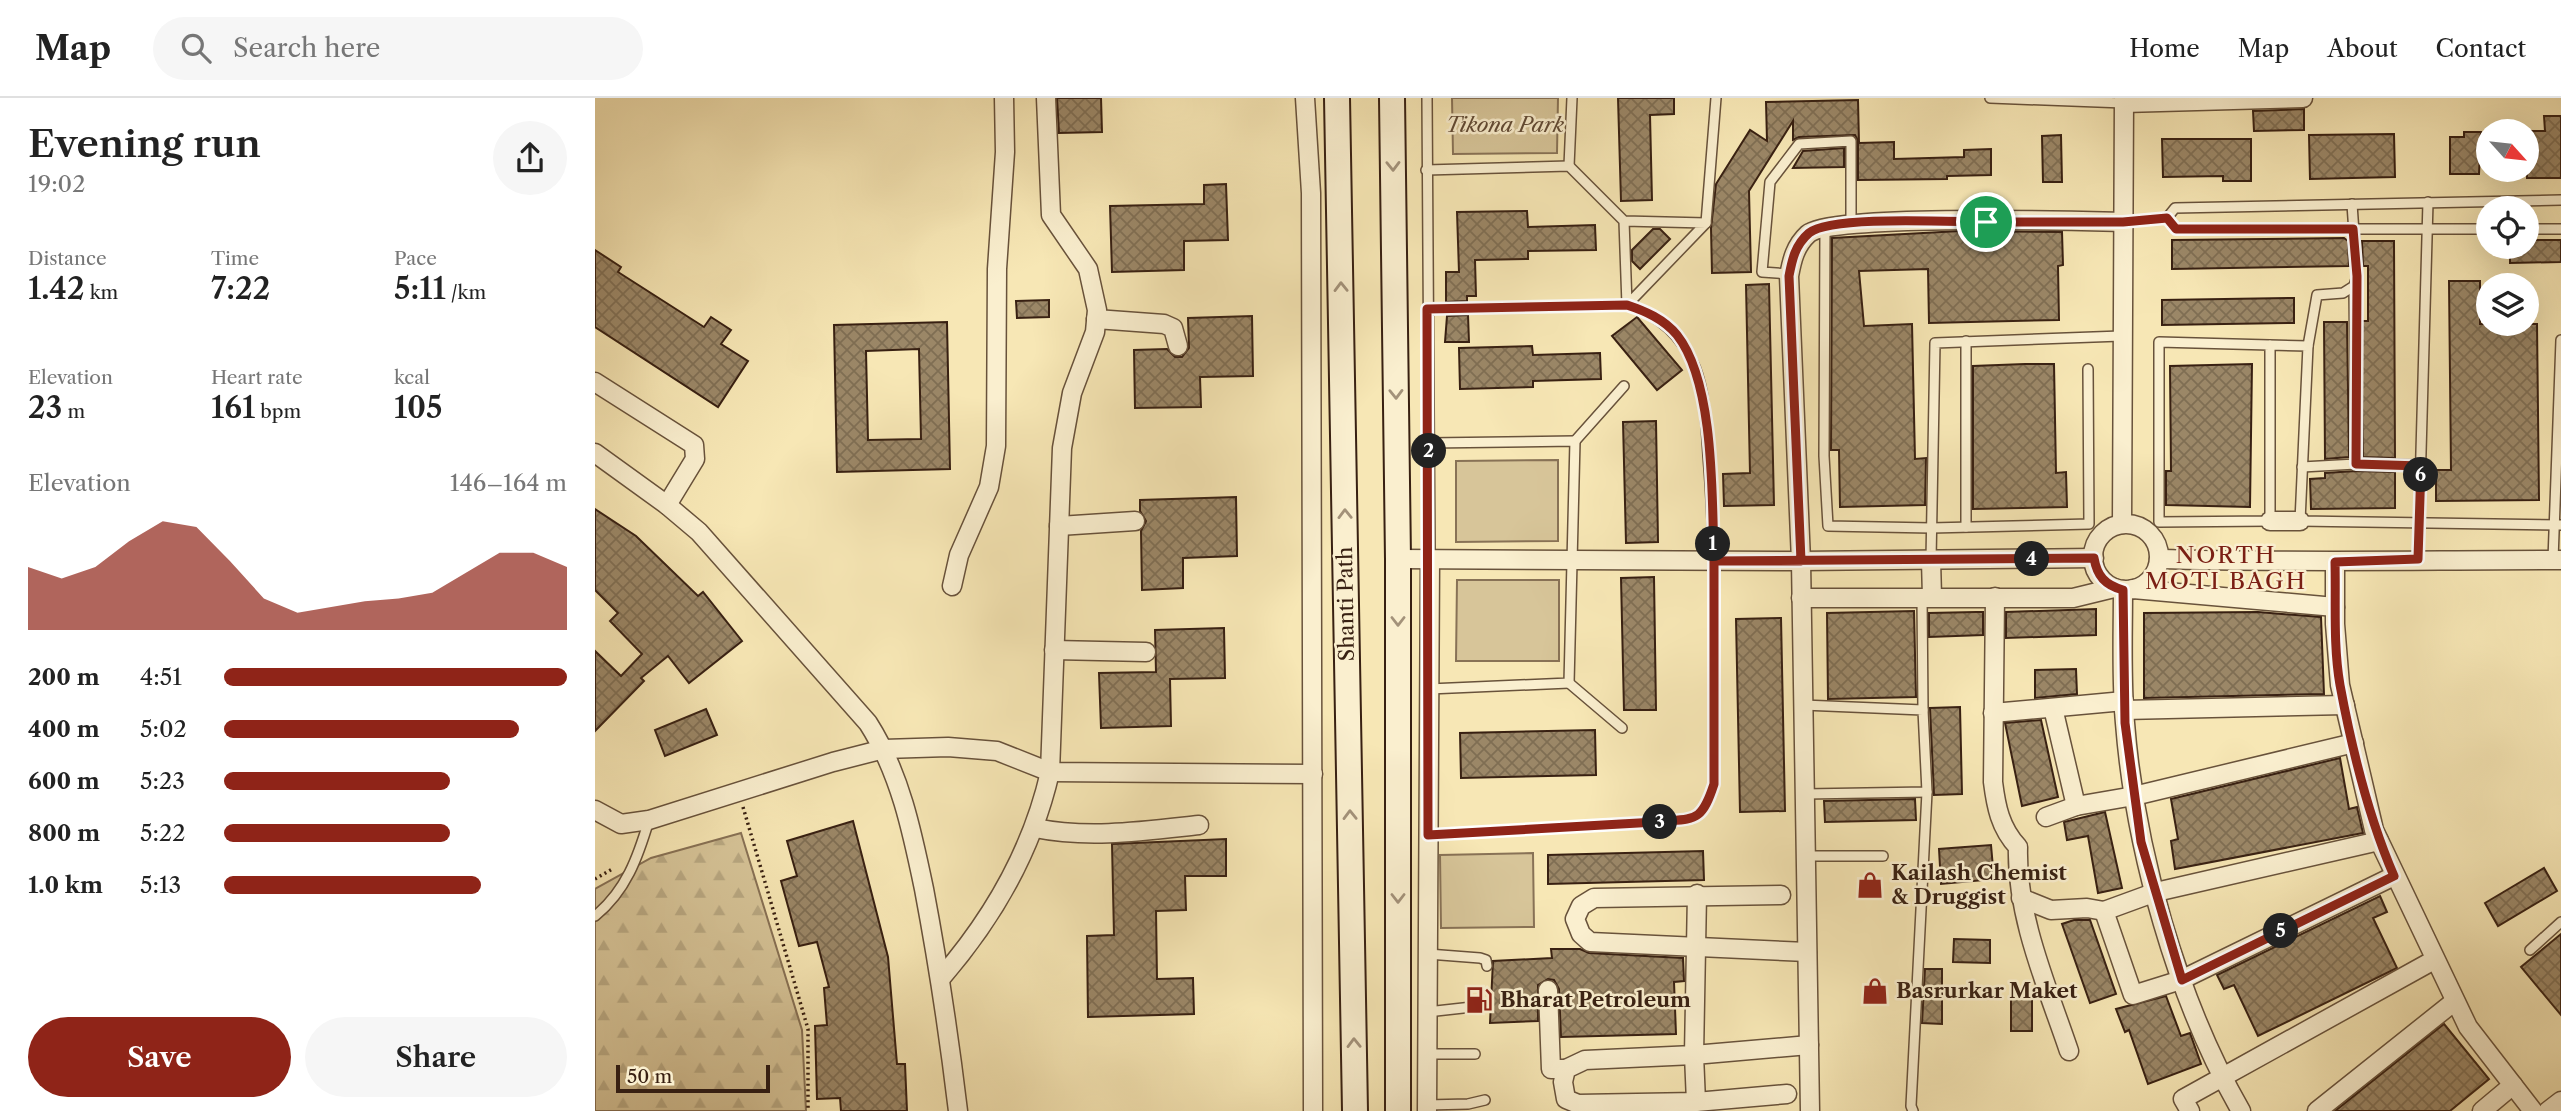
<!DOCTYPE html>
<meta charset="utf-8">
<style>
:root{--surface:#fff;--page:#f6f6f6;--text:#222;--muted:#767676;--line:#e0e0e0;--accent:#8f2418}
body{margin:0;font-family:"Libre Caslon Text",serif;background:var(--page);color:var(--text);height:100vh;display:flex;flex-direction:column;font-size:26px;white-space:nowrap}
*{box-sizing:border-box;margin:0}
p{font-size:23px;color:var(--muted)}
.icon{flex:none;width:38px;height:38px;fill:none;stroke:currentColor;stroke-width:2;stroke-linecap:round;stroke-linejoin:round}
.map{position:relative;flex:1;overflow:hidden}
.drawer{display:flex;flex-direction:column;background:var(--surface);width:595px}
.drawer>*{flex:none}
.needle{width:46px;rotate:117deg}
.buttons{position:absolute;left:1881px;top:21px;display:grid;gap:14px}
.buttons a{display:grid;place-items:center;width:63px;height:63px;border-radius:50%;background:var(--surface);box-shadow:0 7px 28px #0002;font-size:35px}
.scale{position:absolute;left:21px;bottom:18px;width:154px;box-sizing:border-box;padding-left:7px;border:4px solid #382012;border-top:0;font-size:19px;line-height:24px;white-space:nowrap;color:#382012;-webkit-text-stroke:5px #faefcf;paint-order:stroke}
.pin{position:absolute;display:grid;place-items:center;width:60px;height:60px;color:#fff;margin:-30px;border:4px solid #fff;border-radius:50%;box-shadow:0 2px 7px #0007}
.km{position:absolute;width:35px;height:35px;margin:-18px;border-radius:50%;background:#222;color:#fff;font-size:19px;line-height:35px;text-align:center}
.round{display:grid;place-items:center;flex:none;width:74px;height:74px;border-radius:37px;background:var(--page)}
.summary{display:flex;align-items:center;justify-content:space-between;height:119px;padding:0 28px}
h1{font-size:38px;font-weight:600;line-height:52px}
.metrics{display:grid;grid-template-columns:repeat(3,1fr);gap:10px;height:119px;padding:7px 28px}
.metrics div{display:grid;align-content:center}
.metrics b{font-size:30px;font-weight:600}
.metrics small{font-size:19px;font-weight:400}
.metrics p{font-size:19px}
.chart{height:196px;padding:14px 28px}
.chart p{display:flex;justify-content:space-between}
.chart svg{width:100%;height:126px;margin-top:7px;fill:var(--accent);opacity:.7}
.button{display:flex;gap:14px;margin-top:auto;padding:14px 28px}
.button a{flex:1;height:80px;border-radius:42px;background:var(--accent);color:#fff;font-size:28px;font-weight:600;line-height:80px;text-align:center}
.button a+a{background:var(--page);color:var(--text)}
ul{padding:0 28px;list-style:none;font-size:23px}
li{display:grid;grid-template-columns:112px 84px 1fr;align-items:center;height:52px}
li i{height:18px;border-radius:9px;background:var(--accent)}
header{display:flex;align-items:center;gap:42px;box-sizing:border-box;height:98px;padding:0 35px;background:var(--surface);border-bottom:2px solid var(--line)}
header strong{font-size:33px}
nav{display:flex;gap:38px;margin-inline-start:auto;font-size:24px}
.search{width:490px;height:63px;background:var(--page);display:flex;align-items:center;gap:18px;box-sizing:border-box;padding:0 24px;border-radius:38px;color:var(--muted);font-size:26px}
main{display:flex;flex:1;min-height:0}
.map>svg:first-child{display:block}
.forest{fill:url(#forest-firs);stroke:#887256;stroke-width:2}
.green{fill:#d7c599;stroke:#887256;stroke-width:2}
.building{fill:url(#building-cross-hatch);stroke:#382012;stroke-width:2;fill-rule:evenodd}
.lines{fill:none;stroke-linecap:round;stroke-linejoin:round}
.lane-casing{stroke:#68523b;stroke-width:12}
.street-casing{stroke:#68523b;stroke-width:21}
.secondary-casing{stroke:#382012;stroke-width:28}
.path{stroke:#382012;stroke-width:3.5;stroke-dasharray:2 3.5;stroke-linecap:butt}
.lane{stroke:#faefcf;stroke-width:9}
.street{stroke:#faefcf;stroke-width:18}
.secondary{stroke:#faefcf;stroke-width:24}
.oneway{stroke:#a3927a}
.route-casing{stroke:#fff;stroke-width:14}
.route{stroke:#8f2418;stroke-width:9}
.labels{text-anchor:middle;stroke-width:5;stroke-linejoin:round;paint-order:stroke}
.park-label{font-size:21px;font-style:italic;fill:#604934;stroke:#faefcf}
.street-label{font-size:21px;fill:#382012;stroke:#faefcf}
.poi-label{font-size:21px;font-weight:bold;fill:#382012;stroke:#faefcf;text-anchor:start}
.neighbourhood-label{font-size:23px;letter-spacing:2px;fill:#7a1f14;stroke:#faefcf}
</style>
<header>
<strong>Map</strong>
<div class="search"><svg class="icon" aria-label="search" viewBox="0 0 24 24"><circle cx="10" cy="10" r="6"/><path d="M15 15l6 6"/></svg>Search here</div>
<nav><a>Home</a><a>Map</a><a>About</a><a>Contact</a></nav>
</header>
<main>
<section class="drawer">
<div class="summary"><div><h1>Evening run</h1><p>19:02</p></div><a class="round"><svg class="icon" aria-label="share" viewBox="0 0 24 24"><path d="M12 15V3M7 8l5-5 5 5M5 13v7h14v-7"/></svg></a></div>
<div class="metrics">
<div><p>Distance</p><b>1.42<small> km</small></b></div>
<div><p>Time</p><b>7:22</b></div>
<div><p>Pace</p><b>5:11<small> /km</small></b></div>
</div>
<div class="metrics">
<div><p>Elevation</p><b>23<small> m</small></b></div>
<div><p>Heart rate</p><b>161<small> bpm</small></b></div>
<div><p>kcal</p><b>105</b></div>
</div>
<div class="chart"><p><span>Elevation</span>146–164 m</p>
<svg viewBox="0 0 160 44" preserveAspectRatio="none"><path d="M0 44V22L10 26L20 22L30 13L40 6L50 8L60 20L70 33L80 38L90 36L100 34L110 33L120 31L130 24L140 17L150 17L160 22V44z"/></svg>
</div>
<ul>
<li><b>200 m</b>4:51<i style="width:100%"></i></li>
<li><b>400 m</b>5:02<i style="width:86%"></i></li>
<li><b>600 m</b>5:23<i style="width:66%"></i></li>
<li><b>800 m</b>5:22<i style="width:66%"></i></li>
<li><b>1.0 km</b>5:13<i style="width:75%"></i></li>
</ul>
<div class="button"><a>Save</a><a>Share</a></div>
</section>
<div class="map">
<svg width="1966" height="1013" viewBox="0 0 1966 1013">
<defs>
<pattern id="forest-firs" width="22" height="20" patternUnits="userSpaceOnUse" patternTransform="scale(1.75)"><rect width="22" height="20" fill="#d7c599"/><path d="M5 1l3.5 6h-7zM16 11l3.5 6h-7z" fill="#b9a983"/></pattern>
<pattern id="building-cross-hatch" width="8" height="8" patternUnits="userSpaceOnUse" patternTransform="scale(1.75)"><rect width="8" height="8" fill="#9b8767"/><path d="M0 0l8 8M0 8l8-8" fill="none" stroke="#7f6e53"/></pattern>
</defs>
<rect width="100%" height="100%" fill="#f7e7b5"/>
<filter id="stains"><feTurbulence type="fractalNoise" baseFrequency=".00286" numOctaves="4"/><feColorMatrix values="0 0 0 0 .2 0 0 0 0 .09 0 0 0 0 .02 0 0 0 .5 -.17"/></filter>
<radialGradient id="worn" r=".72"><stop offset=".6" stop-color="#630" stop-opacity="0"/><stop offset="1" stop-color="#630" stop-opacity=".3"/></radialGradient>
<polygon class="forest" points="146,735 207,932 211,1013 0,1013 0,791 56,760"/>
<g class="green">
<polygon points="857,0 963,0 962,55 858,56"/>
<polygon points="963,362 963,443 861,444 861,363"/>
<polygon points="862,482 964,482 964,563 861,563"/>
<polygon points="938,755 939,829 846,830 845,757"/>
</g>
<g class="building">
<polygon points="462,0 506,0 507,34 464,35"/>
<polygon points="1023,0 1079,0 1079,16 1055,17 1057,102 1026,103"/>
<polygon points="1263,2 1264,45 1299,44 1299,61 1369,59 1369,52 1396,51 1396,77 1352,78 1352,81 1263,82 1263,43 1260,37 1204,39 1198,42 1198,23 1154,93 1156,174 1117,175 1116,130 1121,86 1155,32 1172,43 1171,4"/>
<polygon points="1709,11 1709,32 1659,33 1658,13"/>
<polygon points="1949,18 1966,18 1966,80 1932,80 1932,33 1950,33"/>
<polygon points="1869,34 1886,34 1884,76 1855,76 1855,39 1869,39"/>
<polygon points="1799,36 1800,79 1715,81 1714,37"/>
<polygon points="1466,37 1467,84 1448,84 1447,38"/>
<polygon points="1567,41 1656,41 1656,83 1628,83 1628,78 1568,79"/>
<polygon points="1249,50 1249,69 1198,70 1208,53"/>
<polygon points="631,86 633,142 589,143 589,172 517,174 515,108 609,106 609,87"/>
<polygon points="932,113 933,129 1000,127 1001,152 933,153 933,161 880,162 881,198 872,198 872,203 851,204 851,174 864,174 862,114"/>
<polygon points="1058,131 1065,131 1075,141 1045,171 1037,163 1037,152"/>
<polygon points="1365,133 1467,134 1468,167 1463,168 1464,222 1334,225 1333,171 1264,173 1269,228 1317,226 1320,361 1331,360 1330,407 1245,409 1244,352 1236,352 1237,140"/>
<polygon points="1749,140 1753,143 1754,168 1577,171 1577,142"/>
<polygon points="1932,142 1966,142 1966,164 1915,165 1915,149 1932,149"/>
<polygon points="1767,143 1799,143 1800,360 1768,359 1766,223 1773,223 1773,168 1768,168"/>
<polygon points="0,152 26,169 23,174 109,229 116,219 136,232 126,246 153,263 123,309 0,229"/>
<polygon points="1854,183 1885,183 1885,226 1942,226 1944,402 1841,403 1841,372 1856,372"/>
<polygon points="1174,186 1179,407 1129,408 1128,376 1155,375 1151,187"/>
<polygon points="1699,200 1699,225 1567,227 1567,202"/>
<polygon points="454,202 454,219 422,220 421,203"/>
<polygon points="873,217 874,244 850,244 852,218"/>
<polygon points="657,218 658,278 605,279 606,309 540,310 539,252 572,251 580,259 587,259 594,250 593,220"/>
<polygon points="1042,219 1087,272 1062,292 1017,238"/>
<path d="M352,224L355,371L242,374L239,227ZM324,251L326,341L273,342L271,253Z"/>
<polygon points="1729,224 1752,224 1754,359 1730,361"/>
<polygon points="937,248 938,257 1005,255 1006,281 938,283 938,289 865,291 864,250"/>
<polygon points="1430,266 1459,266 1461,375 1471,374 1472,409 1378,411 1378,268"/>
<polygon points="1657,266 1655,409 1571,407 1571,373 1576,373 1575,268"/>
<polygon points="1061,323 1063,444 1031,445 1028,324"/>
<polygon points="1761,373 1800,374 1800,410 1716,411 1715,381 1730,380 1730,375"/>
<polygon points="641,399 642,458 588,460 588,490 547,492 546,433 551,423 545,413 545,402"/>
<polygon points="0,411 41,438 103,498 108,494 147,543 94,585 73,558 46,580 49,583 0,633 0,553 26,578 47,556 15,523 23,515 0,492"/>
<polygon points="1059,479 1061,612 1029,612 1026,480"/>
<polygon points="1501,511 1501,537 1411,540 1411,514"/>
<polygon points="1319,513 1321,599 1233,601 1232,515"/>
<polygon points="1381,514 1388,514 1388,537 1334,539 1334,515"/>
<polygon points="1663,514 1726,519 1729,596 1549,600 1549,515"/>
<polygon points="1186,520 1190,713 1145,714 1141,521"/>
<polygon points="629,530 630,580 575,581 576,628 506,630 504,575 561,574 560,532"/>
<polygon points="1481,571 1482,596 1440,600 1440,572"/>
<polygon points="1365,609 1367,696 1339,697 1335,610"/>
<polygon points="111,611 122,637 70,658 60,632"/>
<polygon points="1446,622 1463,699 1427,708 1410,625"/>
<polygon points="1000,632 1001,677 866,680 865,635"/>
<polygon points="1745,660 1754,711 1762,709 1768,735 1580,771 1576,743 1583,741 1576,701"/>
<polygon points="1320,701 1321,722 1230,724 1229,703"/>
<polygon points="1510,714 1527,790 1503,795 1493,738 1472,742 1469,724"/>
<polygon points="258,723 293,859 302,966 310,966 312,1013 246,1013 245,1000 222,1001 220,928 232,927 229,890 234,889 222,844 204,848 186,783 202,778 192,743"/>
<polygon points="631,741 631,778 590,778 591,812 561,813 562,881 598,880 599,916 493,919 492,838 519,837 517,746"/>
<polygon points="1396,747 1399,781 1346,786 1344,751"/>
<polygon points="1108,753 1109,782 953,786 953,757"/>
<polygon points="1949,770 1962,793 1903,828 1890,805"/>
<polygon points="1785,798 1792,814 1778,820 1802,870 1663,938 1639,887 1629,891 1622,877"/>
<polygon points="1479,822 1495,822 1521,896 1495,905 1467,826"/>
<polygon points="1966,836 1966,917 1926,869"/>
<polygon points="1359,841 1395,842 1395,865 1358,864"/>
<polygon points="956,851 985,851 994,855 1088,860 1089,883 1079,884 1081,936 966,939 964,891 959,882 953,881 943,887 943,923 895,925 898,863 957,860"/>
<polygon points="1330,871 1347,871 1347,926 1327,925"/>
<rect x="1416" y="894" width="21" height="39"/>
<polygon points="1571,898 1586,938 1595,935 1606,966 1553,986 1534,932 1530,934 1521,911"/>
<polygon points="1849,926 1894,981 1855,1013 1740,1013"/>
</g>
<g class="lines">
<defs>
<g id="lane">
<polyline points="832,0 835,461"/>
<polyline points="1395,0 1529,5"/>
<polyline points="974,68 977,0"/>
<polyline points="831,72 974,68 1029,123 1032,207 1111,125 1029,123"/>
<polyline points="1572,120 1581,131 1894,131"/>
<polyline points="1528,124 1572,120 1580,110 1966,102"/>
<polyline points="1111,125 1121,0"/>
<polyline points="1230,130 1229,358 1233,428 1336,430 1494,426 1493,271"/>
<polyline points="1932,131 1966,131"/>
<polyline points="1195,176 1167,174 1175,84 1204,46 1256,43 1256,126"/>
<polyline points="1759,188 1761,366 1826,367"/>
<path d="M832,211L1032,207C1064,217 1087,238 1100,269C1112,300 1111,337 1114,370C1122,475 1118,580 1119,686C1106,726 1100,720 1061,724L833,737"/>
<polyline points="1675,247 1675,423 1564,424 1564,244 1713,248 1705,423 1966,427"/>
<polyline points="1713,248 1722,197 1748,195 1759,188 1762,178 1757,106"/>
<polyline points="980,343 1029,288"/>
<polyline points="834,345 980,343 974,585 834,591"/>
<polyline points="1707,369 1761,366"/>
<polyline points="1371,429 1371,243"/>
<polyline points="1823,461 1833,104"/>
<polyline points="1336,462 1340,245 1526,238"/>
<polyline points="1958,462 1966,242"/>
<polyline points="1327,499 1328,612"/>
<polyline points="974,585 1027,630"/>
<polyline points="1208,607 1328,612 1332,694 1210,696"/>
<polyline points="1211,758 1288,758"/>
<path d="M0,818C31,793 43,759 54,722"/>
<polyline points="1935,852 1966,824"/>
<polyline points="833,856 885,860 891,862 892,868"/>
<polyline points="832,914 886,908"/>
<polyline points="832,956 880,956"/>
<polyline points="832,1007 873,1006 890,1002"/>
<polyline points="1318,1013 1316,1008 1332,694"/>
</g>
<g id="street">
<polyline points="710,0 716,95 718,1013"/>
<polyline points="1529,5 1708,0"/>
<polyline points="501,221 569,226 578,230 583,248"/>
<polyline points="0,284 99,347 100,361 72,407"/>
<path d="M0,355L72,407L104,434L273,625C305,675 317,733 329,791C343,865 354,938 363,1013"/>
<polyline points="1675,423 1705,423"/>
<polyline points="1527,426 1529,0"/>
<circle cx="1531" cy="459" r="33"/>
<polyline points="464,428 540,423"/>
<polyline points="803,461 1206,463 1499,460"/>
<path d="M1564,461C1698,465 1832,462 1966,462"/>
<polyline points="1336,462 1337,499"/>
<polyline points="1740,464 1740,526 1745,587 1779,732 1873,929 1938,1013"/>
<polyline points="357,488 364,457 394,389 401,348 402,171 410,54 409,0"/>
<polyline points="1538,491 1740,509"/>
<path d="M1528,492C1528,536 1526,581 1530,625C1540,752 1582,902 1646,1013"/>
<path d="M1400,499L1398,684C1401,708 1405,730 1423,749C1421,818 1452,888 1474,953"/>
<polyline points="1206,500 1478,500 1519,490"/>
<polyline points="459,552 551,554"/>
<polyline points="1529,612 1750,607"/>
<polyline points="1398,615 1529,603"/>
<polyline points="1481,708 1539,698 1759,645"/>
<polyline points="0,712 26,726 54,722 238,664 289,651 353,649 402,653 455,674 718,676"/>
<polyline points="1451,719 1481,708 1458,610"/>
<path d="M440,730C494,741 549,733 604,727"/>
<polyline points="1784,743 1561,794 1509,813 1538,897 1586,882 1799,778"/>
<polyline points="1102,796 1099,957 990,962 971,971 968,984 971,1001 983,1006 1101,1004 1192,996"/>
<polyline points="1186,797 999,800 986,808 980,821 986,836 995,844 1212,854"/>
<polyline points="1426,800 1456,812 1492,810 1509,813"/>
<path d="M346,880C399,819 437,753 455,674L467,350L477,295L500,234L502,212L493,171L456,117L451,0"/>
<polyline points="953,892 956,971 971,971"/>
<polyline points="1101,1004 1099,957 1214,947"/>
<polyline points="832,1013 835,461"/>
<path d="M1215,1013L1206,463L1194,178C1197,162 1200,148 1213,136C1235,116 1483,123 1528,124"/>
<polyline points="1595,1013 1588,1001 1839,862"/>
<polyline points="1722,1013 1860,903"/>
<polyline points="1887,1013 1918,987"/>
<polyline points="1953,1013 1966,1003"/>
</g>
<g id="secondary">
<polyline points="742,0 760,1013"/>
<polyline points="797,0 803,461 803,1013"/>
</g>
</defs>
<use href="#lane" class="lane-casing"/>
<use href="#street" class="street-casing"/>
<use href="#secondary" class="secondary-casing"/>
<g class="path">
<polyline points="148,709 213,931 213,1013"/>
<polyline points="0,781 19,770"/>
</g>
<use href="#lane" class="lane"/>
<use href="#street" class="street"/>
<use href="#secondary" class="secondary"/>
</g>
<defs><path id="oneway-chevron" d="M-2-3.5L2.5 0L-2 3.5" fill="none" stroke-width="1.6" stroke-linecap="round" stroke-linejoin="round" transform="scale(1.75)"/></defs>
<g class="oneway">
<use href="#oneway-chevron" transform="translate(798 68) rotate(89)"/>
<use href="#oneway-chevron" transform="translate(746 189) rotate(-91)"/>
<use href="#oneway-chevron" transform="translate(801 296) rotate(89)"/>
<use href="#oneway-chevron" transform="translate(750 416) rotate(-91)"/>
<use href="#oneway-chevron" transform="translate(803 523) rotate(90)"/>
<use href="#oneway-chevron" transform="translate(755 717) rotate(-91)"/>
<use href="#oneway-chevron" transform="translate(803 800) rotate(90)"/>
<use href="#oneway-chevron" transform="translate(759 945) rotate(-91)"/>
</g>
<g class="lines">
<defs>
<path id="route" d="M1391,124C1357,124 1236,117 1214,135C1200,147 1197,162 1194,178L1206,463H1119C1117,402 1120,285 1082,237C1069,221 1050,213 1032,207L832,211L833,737L1061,724C1100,720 1106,726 1119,686V463L1499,460C1502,478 1510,487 1528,492L1530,625L1546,744L1587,882L1799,778C1773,718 1757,652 1745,587C1738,547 1741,505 1740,464L1823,461L1826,368L1761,366L1762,178L1758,131H1581L1572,120L1528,124H1391"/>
</defs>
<use href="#route" class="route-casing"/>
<use href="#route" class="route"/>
</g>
<defs>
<symbol id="shop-bare" viewBox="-9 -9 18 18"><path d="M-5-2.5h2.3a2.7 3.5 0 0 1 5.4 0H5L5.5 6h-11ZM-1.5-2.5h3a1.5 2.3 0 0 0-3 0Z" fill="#8f2418" stroke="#faefcf" stroke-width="2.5" paint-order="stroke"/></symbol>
<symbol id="fuel-bare" viewBox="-9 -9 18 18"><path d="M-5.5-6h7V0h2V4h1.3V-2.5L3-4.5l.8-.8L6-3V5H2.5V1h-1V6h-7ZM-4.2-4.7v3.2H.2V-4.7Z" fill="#8f2418" stroke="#faefcf" stroke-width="2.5" paint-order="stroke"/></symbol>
</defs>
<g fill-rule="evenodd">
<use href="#shop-bare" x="1256" y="768" width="38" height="38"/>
<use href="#shop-bare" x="1261" y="874" width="38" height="38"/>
<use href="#fuel-bare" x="865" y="883" width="38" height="38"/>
</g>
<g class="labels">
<g class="park-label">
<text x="910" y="34">Tikona Park</text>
</g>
<g class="street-label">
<text transform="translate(751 506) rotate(-91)" y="7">Shanti Path</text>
</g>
<g class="poi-label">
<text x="1296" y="782">Kailash Chemist<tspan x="1296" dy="24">&amp; Druggist</tspan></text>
<text x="1301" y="900">Basrurkar Maket</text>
<text x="905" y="909">Bharat Petroleum</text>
</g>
<g class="neighbourhood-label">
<text x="1631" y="465">NORTH<tspan x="1631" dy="26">MOTI BAGH</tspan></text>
</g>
</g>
<rect width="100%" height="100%" filter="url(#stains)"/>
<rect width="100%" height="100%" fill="url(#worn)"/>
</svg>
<div class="buttons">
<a><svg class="needle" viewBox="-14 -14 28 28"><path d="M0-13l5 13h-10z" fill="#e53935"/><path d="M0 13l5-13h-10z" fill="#767676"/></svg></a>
<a><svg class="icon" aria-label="locate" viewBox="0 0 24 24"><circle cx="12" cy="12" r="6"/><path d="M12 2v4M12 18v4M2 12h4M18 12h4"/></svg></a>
<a><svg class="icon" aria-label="layers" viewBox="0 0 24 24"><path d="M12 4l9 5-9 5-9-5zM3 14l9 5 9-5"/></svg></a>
</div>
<div class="scale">50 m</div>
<div class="pin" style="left:1391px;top:124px;background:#1e9e55"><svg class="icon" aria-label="arrive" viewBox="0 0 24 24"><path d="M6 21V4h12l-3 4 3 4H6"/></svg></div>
<b class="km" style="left:1118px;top:446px">1</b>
<b class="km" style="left:834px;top:353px">2</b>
<b class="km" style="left:1065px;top:724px">3</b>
<b class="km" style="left:1437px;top:461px">4</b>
<b class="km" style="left:1686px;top:833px">5</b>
<b class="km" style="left:1826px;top:377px">6</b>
</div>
</main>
